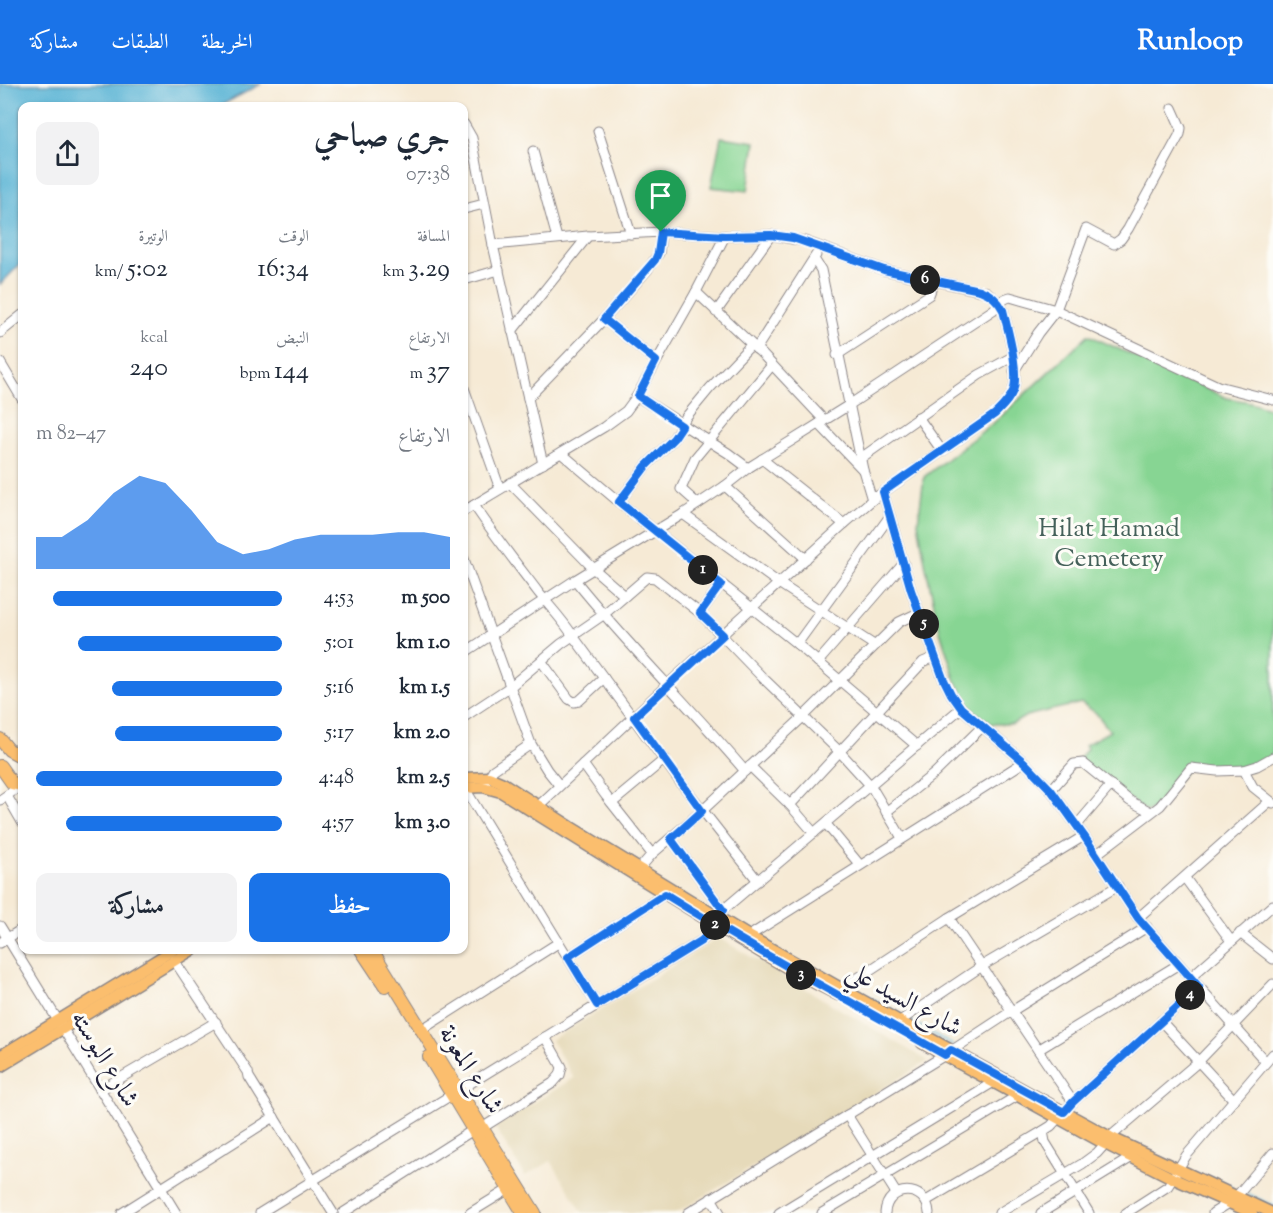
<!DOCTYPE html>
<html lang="ar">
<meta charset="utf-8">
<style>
:root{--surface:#fff;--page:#f2f2f3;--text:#1f2937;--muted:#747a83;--accent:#1a73e8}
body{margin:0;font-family:"Sorts Mill Goudy",Amiri,serif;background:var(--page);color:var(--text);direction:rtl;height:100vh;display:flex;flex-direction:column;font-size:22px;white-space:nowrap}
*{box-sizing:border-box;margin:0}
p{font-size:20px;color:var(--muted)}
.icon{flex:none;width:33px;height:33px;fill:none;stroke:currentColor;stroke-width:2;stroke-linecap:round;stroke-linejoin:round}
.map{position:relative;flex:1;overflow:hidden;direction:ltr}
.side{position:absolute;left:18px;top:18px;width:450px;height:852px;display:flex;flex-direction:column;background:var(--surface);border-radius:12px;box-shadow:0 2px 4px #0004;direction:rtl}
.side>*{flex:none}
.pin{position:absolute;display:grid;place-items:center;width:51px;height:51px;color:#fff;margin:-62px -26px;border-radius:50% 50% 50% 0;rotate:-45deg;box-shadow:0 0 6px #0007}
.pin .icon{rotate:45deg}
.km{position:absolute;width:30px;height:30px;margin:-15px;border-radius:50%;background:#222;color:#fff;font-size:16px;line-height:30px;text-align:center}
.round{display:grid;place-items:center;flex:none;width:63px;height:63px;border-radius:12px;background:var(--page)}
.summary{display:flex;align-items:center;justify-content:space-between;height:102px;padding:0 18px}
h1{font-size:33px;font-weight:600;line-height:45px}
.stats{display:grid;grid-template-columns:repeat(3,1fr);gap:9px;height:102px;padding:6px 18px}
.stats div{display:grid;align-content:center}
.stats b{font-size:26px;font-weight:600}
.stats small{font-size:16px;font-weight:400}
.stats p{font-size:16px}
.chart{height:168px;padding:12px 18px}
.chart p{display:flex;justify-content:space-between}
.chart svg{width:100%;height:108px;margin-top:6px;fill:var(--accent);opacity:.7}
.cta{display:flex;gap:12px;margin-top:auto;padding:12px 18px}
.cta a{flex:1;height:69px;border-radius:12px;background:var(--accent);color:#fff;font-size:24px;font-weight:600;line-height:69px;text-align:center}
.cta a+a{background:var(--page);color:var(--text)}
ul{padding:0 18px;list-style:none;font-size:20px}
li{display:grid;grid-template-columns:96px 72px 1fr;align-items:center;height:45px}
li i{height:15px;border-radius:8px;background:var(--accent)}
header{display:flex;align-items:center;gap:36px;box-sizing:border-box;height:84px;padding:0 30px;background:var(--accent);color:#fff}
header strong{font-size:28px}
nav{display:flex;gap:33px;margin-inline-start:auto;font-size:21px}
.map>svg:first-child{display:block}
.built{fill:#e6daba}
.green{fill:#87d593;stroke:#547c67;stroke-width:1.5}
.water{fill:#56b2d4;stroke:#3c6a88;stroke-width:1.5}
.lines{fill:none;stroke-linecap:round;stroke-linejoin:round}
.stream{stroke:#56b2d4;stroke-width:2}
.minor-casing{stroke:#8c8688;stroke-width:11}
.major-casing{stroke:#8c8688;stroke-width:13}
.highway-casing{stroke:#8c8688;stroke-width:14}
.minor{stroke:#fff;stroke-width:9}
.major{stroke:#fbbe6e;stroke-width:10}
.highway{stroke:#fbbe6e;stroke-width:12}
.route-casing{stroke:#fff;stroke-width:12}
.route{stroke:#1a73e8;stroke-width:8}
.labels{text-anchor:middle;stroke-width:6;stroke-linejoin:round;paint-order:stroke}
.park-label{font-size:26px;fill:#45615a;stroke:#fdfcf7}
.street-label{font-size:26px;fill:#22223b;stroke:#fdfcf7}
</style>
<header>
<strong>Runloop</strong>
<nav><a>الخريطة</a><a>الطبقات</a><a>مشاركة</a></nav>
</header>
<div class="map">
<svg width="1273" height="1129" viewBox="0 0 1273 1129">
<rect width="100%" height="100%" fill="#fdfcf7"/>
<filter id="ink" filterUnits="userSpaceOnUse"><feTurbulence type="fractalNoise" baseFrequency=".0167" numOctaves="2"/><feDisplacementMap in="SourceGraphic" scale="12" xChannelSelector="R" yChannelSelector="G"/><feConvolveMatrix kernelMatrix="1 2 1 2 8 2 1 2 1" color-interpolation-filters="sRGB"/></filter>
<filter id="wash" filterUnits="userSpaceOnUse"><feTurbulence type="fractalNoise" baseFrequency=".008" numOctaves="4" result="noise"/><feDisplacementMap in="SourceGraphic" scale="24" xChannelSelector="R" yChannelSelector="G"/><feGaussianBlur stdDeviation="1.35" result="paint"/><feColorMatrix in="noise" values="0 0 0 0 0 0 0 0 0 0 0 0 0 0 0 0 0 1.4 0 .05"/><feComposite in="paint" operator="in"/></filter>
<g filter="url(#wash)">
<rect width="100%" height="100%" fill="#f6ead5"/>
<polygon class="built" points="719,854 928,977 676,1129 583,1129 551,1077 525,1092 495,1043 574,994 551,956"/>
<g class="green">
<polygon points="721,53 755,58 748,107 711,103"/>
<polygon points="1088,251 1227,314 1250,318 1273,325 1273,674 1250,686 1190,681 1154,725 1147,728 1078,676 1087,665 1085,661 1110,647 1096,629 1081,619 1026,632 1013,640 992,640 973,627 955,595 940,547 926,484 918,438 924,393 997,336"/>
</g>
<polygon class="water" points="0,0 261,0 220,22 22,22 22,178 0,201"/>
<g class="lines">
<g class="stream">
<polyline points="864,910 903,932"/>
<polyline points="908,935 952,961"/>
<polyline points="1210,1094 1232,1103"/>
<polyline points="1246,1109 1273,1122"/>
</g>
</g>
</g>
<g filter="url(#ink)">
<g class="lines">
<defs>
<g id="minor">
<polyline points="464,40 472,54 493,161 543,380"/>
<polyline points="598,47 631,150"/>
<polyline points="533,67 557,154"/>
<polyline points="464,125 484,120"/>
<path d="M493,161L588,152L661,148L728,152L771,151L804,157L884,186L987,208L999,219L1003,226C1008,247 1020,288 1013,307C1009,317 1002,323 995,330L872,416L844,440L667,601L534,726"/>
<polyline points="814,175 821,186 863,386 872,416"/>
<polyline points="464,196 499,186"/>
<polyline points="696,208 762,270 824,336"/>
<polyline points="716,228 771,151"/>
<polyline points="604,235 656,277"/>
<polyline points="512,247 588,152"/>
<polyline points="0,249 22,231"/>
<polyline points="756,265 816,171"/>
<polyline points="837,271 929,211 934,198"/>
<polyline points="0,278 22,315"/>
<polyline points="1014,287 1038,249 1056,226 1086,145 1114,160 1121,155 1128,145 1180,50 1181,44 1172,24"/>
<polyline points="464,304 500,405"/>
<polyline points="637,312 728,369 748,384"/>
<polyline points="528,314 604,235 648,185 659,169 661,148"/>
<polyline points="918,333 942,367"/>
<polyline points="819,340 863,386"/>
<polyline points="561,369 619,418 797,560 917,662"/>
<polyline points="861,374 979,291 1012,273"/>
<polyline points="762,375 844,440"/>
<polyline points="510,399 594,485 625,512"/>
<polyline points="725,402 806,475"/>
<polyline points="883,408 911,506 943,594 951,610 961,624 1024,678 1051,706 1084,752 1138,834 1266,978"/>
<polyline points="619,418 646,382 674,354 686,333 710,304 751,261"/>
<polyline points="698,420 681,405 695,374 772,281"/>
<path d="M474,421C494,451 516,479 538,508C550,523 562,535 573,552L678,695L758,797"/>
<polyline points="464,427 604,343 626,327 637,312 696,208 725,152"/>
<polyline points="683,430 780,500 874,561"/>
<polyline points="464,475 531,660 547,686 559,701"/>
<path d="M575,496C628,562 690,622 745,687"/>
<polyline points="700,529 721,500"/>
<polyline points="797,560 890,432"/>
<path d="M464,569L575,496L683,430L725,402L748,384L849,321L993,226C1000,220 1001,215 1010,213L1056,226L1218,302L1273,316"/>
<polyline points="542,578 569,615 574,618 579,617 604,594"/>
<polyline points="818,578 904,479"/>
<polyline points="464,633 511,602 561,560 603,531 647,493 655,494 700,529 762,593 840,668 871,702 902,754"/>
<polyline points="583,680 606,712 652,770"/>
<polyline points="750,682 790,721"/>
<polyline points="1244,686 1257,682 1273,673"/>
<polyline points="486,698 493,686 531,660"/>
<polyline points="464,703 597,921"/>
<polyline points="1051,706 1074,680 1083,679 1130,717 1151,728"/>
<polyline points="7,712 22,738"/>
<polyline points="0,716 22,701"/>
<polyline points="612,719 665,675"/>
<polyline points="886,728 935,689 983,642"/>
<polyline points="826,740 860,781"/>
<polyline points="1077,741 1111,701"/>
<polyline points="814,749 790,721 923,578 935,573"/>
<polyline points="671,755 723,826"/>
<polyline points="1097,770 1160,722 1191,684 1217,687 1244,686 1253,703 1273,719"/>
<polyline points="640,784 652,770 702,727 803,633 899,538 920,528"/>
<polyline points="1185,794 1231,857"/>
<polyline points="949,834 1073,1018"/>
<polyline points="1138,834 1270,717"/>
<polyline points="0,842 176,1129"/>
<polyline points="1240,849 1273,875"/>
<polyline points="749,852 1024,678"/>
<polyline points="0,859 22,845"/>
<polyline points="568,873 665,810"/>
<polyline points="174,876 248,988 249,993 333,1129"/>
<polyline points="1191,893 1273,821"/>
<polyline points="838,907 949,834 1084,752"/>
<polyline points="900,937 982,882 1118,802"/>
<polyline points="1161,937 1234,1016"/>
<polyline points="421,946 558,859"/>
<polyline points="1038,966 1179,880"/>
<polyline points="100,1006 216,938"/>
<polyline points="847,1031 896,1109"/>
<polyline points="482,1044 553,999 560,991 562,983 545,953"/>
<polyline points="1110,1053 1198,978 1273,900"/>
<polyline points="1236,1113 1273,1069"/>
<polyline points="711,1114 720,1129"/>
<polyline points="926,1117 1043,1047"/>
<polyline points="122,1129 274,1033"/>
<polyline points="260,1129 701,857 709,850 723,826 961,624"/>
<polyline points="343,1129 473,1046"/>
<polyline points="470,1129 509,1105"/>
<polyline points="688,1129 945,971 1012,927 1147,843"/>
<polyline points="779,1129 992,999"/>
<polyline points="822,1129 1017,1012"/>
<path d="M885,1129C887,1100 927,1100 929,1129"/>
<polyline points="999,1129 1082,1080 1097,1069 1105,1060"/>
<polyline points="1041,1129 1132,1073"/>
<polyline points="1089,1129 1045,1058 1043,1047 1051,1042 1073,1018 1199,903"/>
<polyline points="1126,1129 1168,1102 1186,1072 1273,970"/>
<polyline points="1213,1129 1229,1119"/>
</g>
<g id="major">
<polyline points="464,694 489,693 503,699 571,743 749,852 924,951 1110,1053 1272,1129"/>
<polyline points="464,704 483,703 501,708 715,841 799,891 838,911"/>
<polyline points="922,959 1105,1060 1172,1094 1252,1129"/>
<polyline points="0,972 173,866"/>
<polyline points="0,983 192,866"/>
</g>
<g id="highway">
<polyline points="0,655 9,666 22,673"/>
<polyline points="0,682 12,699 22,701"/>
<polyline points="361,866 385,902"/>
<polyline points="372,866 535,1129"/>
<polyline points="429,973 523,1129"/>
</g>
</defs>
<use href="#minor" class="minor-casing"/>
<use href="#major" class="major-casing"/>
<use href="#highway" class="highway-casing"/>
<use href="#minor" class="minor"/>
<use href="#major" class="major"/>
<use href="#highway" class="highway"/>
</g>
</g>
<g class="lines" filter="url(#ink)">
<defs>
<path id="route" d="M661,148L658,169L655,176L604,235L656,277L638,312L682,342L674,354L646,382L619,418L721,500L700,529L723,551L634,633L702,727L671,755L723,826C715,837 712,848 701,857L597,921L568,873L665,810C756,867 851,918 945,971L951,966L1064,1028L1073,1018L1199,903L1138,834L1084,752L1051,706L1024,678L961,624L951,610L943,594L911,506L883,408L995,330C1002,323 1009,317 1013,307C1020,288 1008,247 1003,226C998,216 991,210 980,206L884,186L793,154L771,151L725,152L661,148"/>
</defs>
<use href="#route" class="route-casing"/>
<use href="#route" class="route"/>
</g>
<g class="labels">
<g class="park-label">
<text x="1109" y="452">Hilat Hamad<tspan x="1109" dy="30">Cemetery</tspan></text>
</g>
<g class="street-label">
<text transform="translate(905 914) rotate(29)" y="9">شارع السيد علي</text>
<text transform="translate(106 974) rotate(59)" y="9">شارع البوسته</text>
<text transform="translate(472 985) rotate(58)" y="9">شارع المعونة</text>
</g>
</g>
</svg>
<div class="pin" style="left:661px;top:148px;background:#1e9e55"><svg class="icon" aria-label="arrive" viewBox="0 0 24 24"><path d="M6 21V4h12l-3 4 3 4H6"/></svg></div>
<b class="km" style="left:703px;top:486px">1</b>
<b class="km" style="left:715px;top:841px">2</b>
<b class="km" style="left:801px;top:891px">3</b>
<b class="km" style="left:1190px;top:911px">4</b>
<b class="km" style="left:924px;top:540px">5</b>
<b class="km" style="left:925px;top:196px">6</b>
<section class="side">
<div class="summary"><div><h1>جري صباحي</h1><p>07:38</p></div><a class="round"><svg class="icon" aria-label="share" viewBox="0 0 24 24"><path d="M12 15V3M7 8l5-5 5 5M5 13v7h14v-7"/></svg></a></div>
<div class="stats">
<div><p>المسافة</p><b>3.29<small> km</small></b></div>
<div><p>الوقت</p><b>16:34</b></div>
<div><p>الوتيرة</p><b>5:02<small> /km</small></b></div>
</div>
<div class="stats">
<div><p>الارتفاع</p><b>37<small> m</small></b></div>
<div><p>النبض</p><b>144<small> bpm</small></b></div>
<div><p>kcal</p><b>240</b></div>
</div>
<div class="chart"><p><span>الارتفاع</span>47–82 m</p>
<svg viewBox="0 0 160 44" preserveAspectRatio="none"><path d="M0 44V31L10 31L20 24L30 13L40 6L50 9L60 20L70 33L80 38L90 36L100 32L110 30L120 30L130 30L140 29L150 29L160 31V44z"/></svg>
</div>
<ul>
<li><b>500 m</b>4:53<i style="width:93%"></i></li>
<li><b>1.0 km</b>5:01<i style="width:83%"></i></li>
<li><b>1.5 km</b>5:16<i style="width:69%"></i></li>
<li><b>2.0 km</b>5:17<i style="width:68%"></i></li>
<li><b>2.5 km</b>4:48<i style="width:100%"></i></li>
<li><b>3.0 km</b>4:57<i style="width:88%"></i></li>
</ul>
<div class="cta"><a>حفظ</a><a>مشاركة</a></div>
</section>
</div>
